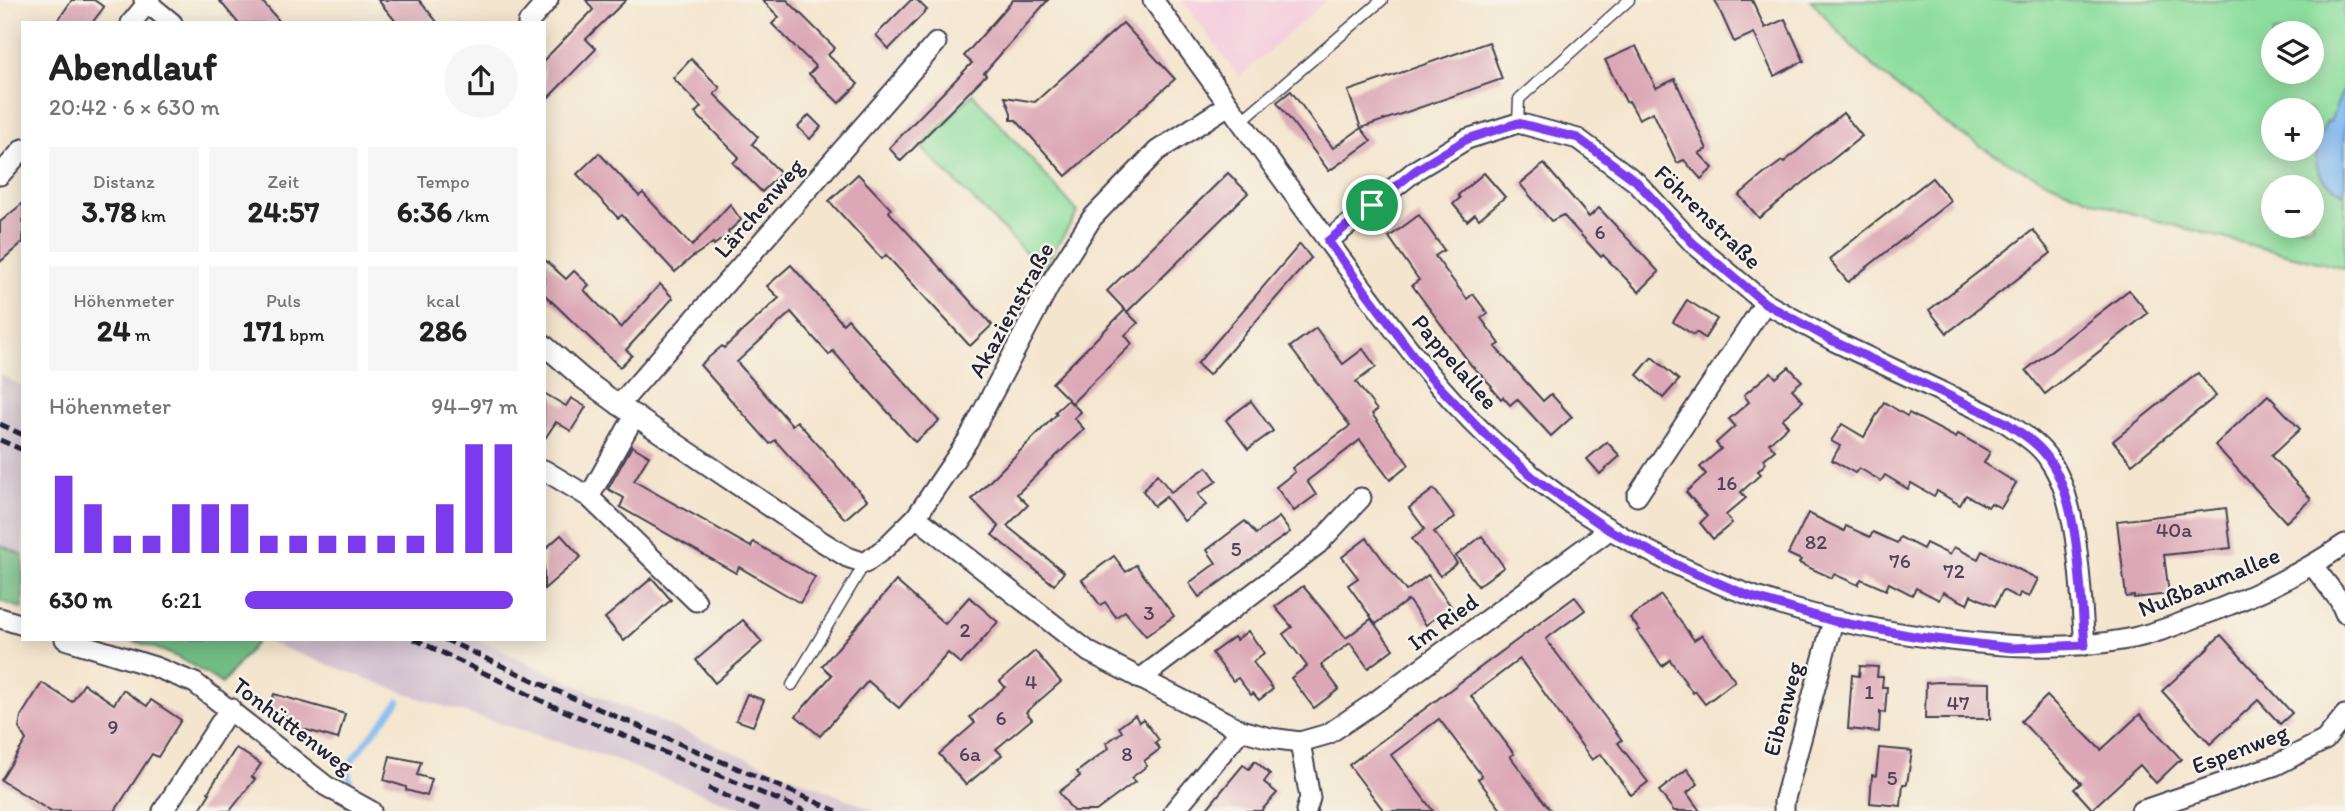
<!DOCTYPE html>
<html lang="de">
<meta charset="utf-8">
<style>
:root{--surface:#fff;--page:#f6f6f6;--text:#222;--muted:#767676;--accent:#7c3aed}
body{margin:0;font-family:Itim,sans-serif;background:var(--page);color:var(--text);height:100vh;display:flex;flex-direction:column;font-size:26px;white-space:nowrap}
*{box-sizing:border-box;margin:0}
p{font-size:23px;color:var(--muted)}
.icon{flex:none;width:38px;height:38px;fill:none;stroke:currentColor;stroke-width:2;stroke-linecap:round;stroke-linejoin:round}
.map{position:relative;flex:1;overflow:hidden}
.drawer{position:absolute;left:21px;top:21px;width:525px;height:620px;display:flex;flex-direction:column;background:var(--surface);border-radius:0px;box-shadow:0 4px 18px #0003}
.drawer>*{flex:none}
.fabs{position:absolute;left:2261px;top:21px;display:grid;gap:14px}
.fabs a{display:grid;place-items:center;width:63px;height:63px;border-radius:50%;background:var(--surface);box-shadow:0 4px 18px #0003;font-size:35px}
.pin{position:absolute;display:grid;place-items:center;width:60px;height:60px;color:#fff;margin:-30px;border:4px solid #fff;border-radius:50%;box-shadow:0 2px 7px #0007}
.round{display:grid;place-items:center;flex:none;width:74px;height:74px;border-radius:37px;background:var(--page)}
.overview{display:flex;align-items:center;justify-content:space-between;height:119px;padding:0 28px}
h1{font-size:38px;font-weight:700;line-height:52px}
.stats{display:grid;grid-template-columns:repeat(3,1fr);gap:10px;height:119px;padding:7px 28px}
.stats div{display:grid;align-content:center;border-radius:0px;background:var(--page);text-align:center}
.stats b{font-size:30px;font-weight:700}
.stats small{font-size:19px;font-weight:400}
.stats p{font-size:19px}
.chart{height:196px;padding:14px 28px}
.chart p{display:flex;justify-content:space-between}
.chart svg{width:100%;height:126px;margin-top:7px;stroke:var(--accent);stroke-width:6}
ul{padding:0 28px;list-style:none;font-size:23px}
li{display:grid;grid-template-columns:112px 84px 1fr;align-items:center;height:52px}
li i{height:18px;border-radius:9px;background:var(--accent)}
.map>svg:first-child{display:block}
.built{fill:#f4cfde}
.industrial{fill:#d0bdce}
.green{fill:#8dde9e;stroke:#58806c;stroke-width:2;fill-rule:evenodd}
.forest{fill:#72bd85;stroke:#4a7060;stroke-width:2}
.water{fill:#81b9f1;stroke:#526e96;stroke-width:2}
.lines{fill:none;stroke-linecap:round;stroke-linejoin:round}
.stream{stroke:#81b9f1;stroke-width:6}
.building{fill:#dca7b6}
.service-casing{stroke:#423f51;stroke-width:13}
.minor-casing{stroke:#423f51;stroke-width:23}
.service{stroke:#fff;stroke-width:10}
.minor{stroke:#fff;stroke-width:19}
.rail{stroke:#22223b;stroke-width:5;stroke-dasharray:10 5;stroke-linecap:butt}
.route-casing{stroke:#fff;stroke-width:14}
.route{stroke:#7c3aed;stroke-width:9}
.labels{text-anchor:middle;stroke-width:5;stroke-linejoin:round;paint-order:stroke}
.number-label{font-size:21px;fill:#50435a}
.street-label{font-size:24px;fill:#22223b;stroke:#f7f3e8}
</style>
<div class="map">
<svg width="2345" height="811" viewBox="0 0 2345 811">
<rect width="100%" height="100%" fill="#f7f3e8"/>
<filter id="ink" filterUnits="userSpaceOnUse"><feTurbulence type="fractalNoise" baseFrequency=".0143" numOctaves="2"/><feDisplacementMap in="SourceGraphic" scale="14" xChannelSelector="R" yChannelSelector="G"/><feConvolveMatrix kernelMatrix="1 2 1 2 8 2 1 2 1" color-interpolation-filters="sRGB"/></filter>
<filter id="wash" filterUnits="userSpaceOnUse"><feTurbulence type="fractalNoise" baseFrequency=".00686" numOctaves="4" result="noise"/><feDisplacementMap in="SourceGraphic" scale="28" xChannelSelector="R" yChannelSelector="G"/><feGaussianBlur stdDeviation="1.57" result="paint"/><feColorMatrix in="noise" values="0 0 0 0 0 0 0 0 0 0 0 0 0 0 0 0 0 1.4 0 .05"/><feComposite in="paint" operator="in"/></filter>
<g filter="url(#wash)">
<rect width="100%" height="100%" fill="#f4e5ce"/>
<polygon class="built" points="1182,0 1327,0 1239,77"/>
<g class="industrial">
<polygon points="0,374 23,387 23,555 0,545"/>
<polygon points="259,639 476,639 601,697 875,811 747,811 610,758 427,701"/>
</g>
<g class="green">
<path d="M1811,0H2345V269C2272,250 2197,233 2124,211C2022,180 1925,119 1850,44C1836,30 1824,15 1811,0ZM2273,33H2312V72H2273ZM2273,110H2312V149H2273ZM2273,187H2312V226H2273Z"/>
<polygon points="973,94 1078,212 1042,269 920,146"/>
</g>
<g class="forest">
<polygon points="0,545 23,555 23,609 0,601"/>
<path d="M125,639H259L222,684C187,661 166,649 125,639Z"/>
</g>
<path class="water" d="M2344,87H2345V195C2339,190 2332,187 2326,181C2308,165 2318,140 2327,121L2330,122Z"/>
<g class="lines">
<polyline class="stream" points="350,782 348,769 354,757 399,701"/>
</g>
<g id="blocks">
<g class="building">
<polygon points="72,0 94,0 104,7 92,23 56,23"/>
<polygon points="219,0 261,0 281,23 238,23"/>
<polygon points="378,0 419,0 438,23 397,23"/>
<polygon points="586,0 626,0 586,39 596,49 544,102 544,60 593,10"/>
<polygon points="762,0 787,0 835,48 828,55 858,84 839,103 809,74 816,67 772,24 779,17"/>
<polygon points="911,0 917,0 927,10 889,49 876,35"/>
<polygon points="1013,0 1048,0 984,73 986,75 901,161 889,148 972,63 964,56"/>
<polygon points="1715,0 1752,0 1765,28 1785,19 1804,61 1774,76 1754,33 1734,42"/>
<polygon points="1123,23 1175,79 1066,176 1016,120 1011,120 1011,113 1005,97 1035,102"/>
<polygon points="1489,42 1502,79 1361,128 1348,91"/>
<polygon points="1636,46 1656,88 1675,79 1707,149 1699,153 1713,168 1701,179 1684,160 1677,163 1653,112 1639,119 1629,101 1626,102 1605,60"/>
<polygon points="691,59 720,88 714,94 758,137 752,144 781,173 762,192 733,163 739,157 695,113 701,107 673,78"/>
<polygon points="1291,91 1333,148 1361,128 1371,141 1329,171 1277,102"/>
<polygon points="1843,113 1862,136 1759,218 1739,195 1764,174 1782,161 1784,162"/>
<polygon points="809,115 821,127 810,139 798,127"/>
<polygon points="599,153 639,196 643,193 692,246 730,204 741,220 728,232 729,234 714,245 713,243 691,258 675,272 622,215 618,218 577,174"/>
<polygon points="1544,164 1589,217 1599,208 1659,272 1639,292 1603,255 1601,257 1563,215 1551,221 1520,184"/>
<polygon points="1228,173 1248,193 1127,312 1107,291"/>
<polygon points="1484,173 1505,197 1479,219 1475,214 1467,221 1453,204 1460,198 1458,195"/>
<polygon points="858,174 891,209 889,212 992,325 970,346 886,255 882,259 829,201"/>
<polygon points="1932,178 1951,201 1848,282 1829,259"/>
<polygon points="23,203 23,242 0,262 0,222"/>
<polygon points="1419,215 1444,250 1435,256 1467,299 1473,294 1488,314 1481,318 1500,344 1495,347 1543,401 1551,394 1572,417 1551,436 1517,399 1510,405 1503,397 1501,399 1491,387 1492,386 1471,365 1412,285 1419,280 1389,237"/>
<polygon points="2033,230 2051,253 1947,333 1929,310"/>
<polygon points="1300,244 1311,258 1209,375 1197,364"/>
<polygon points="544,259 566,279 574,271 589,285 584,290 621,328 660,284 673,298 626,350 632,355 620,367 544,294"/>
<polygon points="791,265 843,324 848,319 939,421 915,442 833,351 829,355 791,312 737,362 792,425 797,421 867,500 845,519 775,440 770,444 700,365 722,346 724,348 779,298 767,286"/>
<polygon points="2129,290 2148,313 2045,394 2026,370"/>
<polygon points="1687,300 1717,319 1705,338 1696,332 1694,335 1673,322"/>
<polygon points="1125,310 1138,323 1125,335 1132,344 1072,403 1052,383"/>
<polygon points="1316,328 1343,364 1363,349 1376,367 1356,382 1377,410 1372,414 1409,465 1390,480 1360,440 1307,481 1316,495 1294,511 1276,487 1295,472 1292,468 1350,426 1290,347"/>
<polygon points="1652,357 1679,380 1663,398 1637,375"/>
<polygon points="1789,367 1802,381 1792,389 1803,401 1782,419 1788,426 1769,443 1775,450 1764,459 1766,463 1758,471 1761,474 1741,492 1746,498 1726,515 1732,523 1713,539 1700,523 1707,516 1686,492 1706,474 1700,467 1721,449 1716,443 1735,426 1729,419 1749,402 1744,395 1771,372 1776,378"/>
<polygon points="2198,373 2216,396 2132,464 2113,441"/>
<polygon points="544,393 566,406 571,398 586,407 571,431 556,422 544,440"/>
<polygon points="2268,395 2300,429 2271,456 2311,499 2286,522 2215,445"/>
<polygon points="1068,400 1081,412 1074,418 1084,429 1017,494 1028,505 1007,526 1064,572 1054,585 992,535 999,527 972,499 1057,414 1055,412"/>
<polygon points="1251,401 1273,431 1248,449 1226,420"/>
<polygon points="1884,402 1907,416 1909,413 1956,438 1958,434 1990,452 1984,463 2016,483 2001,508 1991,503 1988,507 1966,495 1960,505 1937,491 1934,496 1911,483 1908,489 1885,475 1881,481 1859,468 1855,473 1832,460 1840,446 1831,441 1842,424 1864,437"/>
<polygon points="1607,442 1620,456 1600,474 1587,459"/>
<polygon points="632,446 649,456 634,481 751,547 753,542 815,577 800,603 739,567 736,573 620,507 624,498 608,489"/>
<polygon points="1207,467 1217,481 1198,494 1206,505 1184,521 1166,497 1154,506 1143,491 1157,474 1171,492"/>
<polygon points="1434,489 1455,517 1434,532 1457,563 1440,576 1412,539 1425,529 1409,508"/>
<polygon points="2226,508 2231,548 2164,555 2169,594 2134,598 2134,596 2126,597 2117,521"/>
<polygon points="1808,513 1844,531 1846,526 1870,537 1873,532 1897,543 1900,537 1923,549 1926,543 1950,555 1954,547 1978,559 1982,551 2038,579 2029,597 2020,593 2018,598 2003,590 1995,606 1971,595 1967,604 1943,592 1939,600 1916,588 1912,595 1889,583 1886,590 1861,579 1858,585 1834,574 1832,578 1799,563 1801,560 1788,554"/>
<polygon points="1279,517 1290,532 1199,597 1189,583 1216,563 1207,550 1245,521 1256,534"/>
<polygon points="561,535 581,557 544,589 544,550"/>
<polygon points="1482,536 1504,567 1478,586 1456,556"/>
<polygon points="1367,538 1406,591 1428,575 1451,606 1426,625 1408,600 1376,624 1348,585 1358,578 1342,557"/>
<polygon points="1114,556 1126,572 1136,565 1174,616 1146,636 1125,611 1116,617 1105,602 1100,605 1082,580"/>
<polygon points="652,578 671,600 624,641 605,618"/>
<polygon points="896,581 945,624 969,597 998,622 961,664 948,653 899,708 868,681 820,736 796,716 832,675 822,666"/>
<polygon points="1303,586 1346,638 1371,619 1393,649 1368,668 1350,643 1321,665 1339,689 1314,708 1291,678 1307,666 1283,634 1292,627 1275,607"/>
<polygon points="1661,595 1694,640 1702,635 1735,681 1705,704 1695,691 1693,693 1670,660 1662,666 1637,631 1640,630 1630,618"/>
<polygon points="1575,597 1585,610 1546,639 1622,740 1618,743 1648,782 1631,795 1601,754 1592,760 1520,659 1471,696 1514,754 1510,756 1551,811 1502,811 1478,779 1482,776 1439,719 1391,755 1433,811 1384,811 1349,765"/>
<polygon points="743,620 762,642 715,683 696,660"/>
<polygon points="1248,631 1264,653 1253,662 1273,689 1259,700 1253,693 1251,695 1238,678 1233,681 1212,653 1234,637 1236,640"/>
<polygon points="2221,635 2292,713 2280,724 2258,700 2210,744 2162,691 2210,647 2209,646"/>
<polygon points="1035,651 1061,682 1026,712 1032,719 996,749 1002,755 966,785 939,754 975,723 970,717 1005,687 1000,681"/>
<polygon points="1860,666 1878,667 1877,677 1883,677 1882,687 1887,687 1885,713 1880,712 1879,732 1848,729 1852,675 1859,676"/>
<polygon points="1939,682 1990,683 1990,719 1925,719 1926,683"/>
<polygon points="42,683 72,702 84,684 114,704 123,690 147,706 151,700 181,720 158,757 152,754 115,811 50,811 1,780 26,740 19,728 21,716"/>
<polygon points="274,694 345,714 338,739 282,723 285,715 269,711"/>
<polygon points="747,694 764,700 753,726 736,720"/>
<polygon points="2047,696 2101,750 2140,714 2181,759 2156,783 2140,765 2092,809 2074,789 2081,783 2021,721"/>
<polygon points="1135,715 1139,722 1143,719 1159,740 1155,743 1160,749 1144,761 1147,766 1131,778 1135,782 1096,811 1073,811 1059,792 1080,776 1077,772 1109,748 1106,743 1122,732 1119,727"/>
<polygon points="236,748 261,764 252,777 255,779 230,811 199,811 210,793 208,792"/>
<polygon points="1879,748 1912,751 1907,784 1903,784 1901,806 1870,803 1872,775 1876,776"/>
<polygon points="390,756 421,762 417,775 432,779 427,796 406,790 406,787 384,780"/>
<polygon points="1255,761 1270,774 1264,782 1277,793 1261,811 1205,811 1243,765 1249,769"/>
<polygon points="1687,769 1698,784 1687,793 1700,811 1674,811 1659,791"/>
</g>
</g>
</g>
<g filter="url(#ink)">
<use href="#blocks" fill-opacity="0" stroke="#423f51" stroke-width="2"/>
<g class="lines">
<defs>
<g id="service">
<polyline points="1240,122 1382,0"/>
<polyline points="1518,123 1519,99 1629,0"/>
<polyline points="792,685 865,563"/>
</g>
<g id="minor">
<polyline points="144,0 172,23"/>
<path d="M1153,0C1215,86 1278,173 1341,259C1388,321 1431,383 1488,437C1617,558 1776,620 1950,640C2009,647 2069,650 2128,639C2150,635 2171,627 2192,619C2246,600 2298,576 2345,544"/>
<polyline points="131,23 150,0"/>
<polyline points="528,23 548,0"/>
<polyline points="0,175 23,149"/>
<path d="M1328,241L1416,170L1467,139L1518,123L1578,139L1636,182L1693,243L1765,303L1834,341L2005,422C2021,433 2040,444 2050,461C2080,505 2080,591 2085,645"/>
<polyline points="544,345 582,378 619,405 821,541 847,557 865,563 884,549 916,517 968,440 1050,284 1092,218 1157,151 1227,106"/>
<polyline points="619,405 936,43"/>
<polyline points="544,470 589,497 696,601"/>
<polyline points="1637,496 1765,303"/>
<polyline points="589,497 635,415"/>
<polyline points="916,517 1089,652 1241,730 1270,738 1300,742 1328,734 1371,705 1609,530"/>
<polyline points="2313,566 2340,601 2345,613"/>
<polyline points="0,618 23,625"/>
<polyline points="65,639 155,667 195,683 326,786 371,811"/>
<polyline points="1140,679 1318,544 1361,498"/>
<polyline points="1300,742 1310,798 1306,811"/>
<polyline points="163,811 230,708"/>
<polyline points="1174,811 1241,730"/>
<polyline points="1784,811 1784,802 1833,621"/>
<polyline points="2141,811 2276,765 2325,740 2345,715"/>
</g>
</defs>
<use href="#service" class="service-casing"/>
<use href="#minor" class="minor-casing"/>
<use href="#service" class="service"/>
<use href="#minor" class="minor"/>
<g class="rail">
<polyline points="0,424 23,435"/>
<polyline points="0,440 23,450"/>
<polyline points="414,639 548,704 805,811"/>
<polyline points="444,639 552,689 837,811"/>
<polyline points="708,788 760,811"/>
</g>
</g>
</g>
<g class="lines" filter="url(#ink)">
<defs>
<path id="route" d="M1518,123L1578,138L1636,181L1693,243L1765,303L1833,341L2005,422C2021,433 2040,444 2050,461C2080,505 2080,591 2085,645L2012,648L1919,637L1833,621L1749,596L1683,568L1609,530L1535,479L1486,435L1427,374L1328,241L1416,170L1467,139Z"/>
</defs>
<use href="#route" class="route-casing"/>
<use href="#route" class="route"/>
</g>
<g class="labels">
<g class="number-label">
<text x="1600" y="239">6</text>
<text x="1727" y="490">16</text>
<text x="2174" y="537">40a</text>
<text x="1816" y="549">82</text>
<text x="1236" y="556">5</text>
<text x="1900" y="568">76</text>
<text x="1954" y="578">72</text>
<text x="1149" y="620">3</text>
<text x="965" y="637">2</text>
<text x="1031" y="689">4</text>
<text x="1869" y="699">1</text>
<text x="1958" y="710">47</text>
<text x="1001" y="725">6</text>
<text x="113" y="734">9</text>
<text x="970" y="761">6a</text>
<text x="1127" y="761">8</text>
<text x="1892" y="785">5</text>
</g>
<g class="street-label">
<text transform="translate(759 208) rotate(-49)" y="8">Lärchenweg</text>
<text transform="translate(1708 217) rotate(44)" y="8">Föhrenstraße</text>
<text transform="translate(1011 310) rotate(-61)" y="8">Akazienstraße</text>
<text transform="translate(1455 362) rotate(49)" y="8">Pappelallee</text>
<text transform="translate(2209 582) rotate(-22)" y="8">Nußbaumallee</text>
<text transform="translate(1443 622) rotate(-36)" y="8">Im Ried</text>
<text transform="translate(1783 709) rotate(-75)" y="8">Eibenweg</text>
<text transform="translate(293 726) rotate(37)" y="8">Tonhüttenweg</text>
<text transform="translate(2240 749) rotate(-21)" y="8">Espenweg</text>
</g>
</g>
</svg>
<div class="fabs">
<a><svg class="icon" aria-label="layers" viewBox="0 0 24 24"><path d="M12 4l9 5-9 5-9-5zM3 14l9 5 9-5"/></svg></a>
<a>+</a>
<a>−</a>
</div>
<div class="pin" style="left:1372px;top:205px;background:#1e9e55"><svg class="icon" aria-label="arrive" viewBox="0 0 24 24"><path d="M6 21V4h12l-3 4 3 4H6"/></svg></div>
<section class="drawer">
<div class="overview"><div><h1>Abendlauf</h1><p>20:42 · 6 × 630 m</p></div><a class="round"><svg class="icon" aria-label="share" viewBox="0 0 24 24"><path d="M12 15V3M7 8l5-5 5 5M5 13v7h14v-7"/></svg></a></div>
<div class="stats">
<div><p>Distanz</p><b>3.78<small> km</small></b></div>
<div><p>Zeit</p><b>24:57</b></div>
<div><p>Tempo</p><b>6:36<small> /km</small></b></div>
</div>
<div class="stats">
<div><p>Höhenmeter</p><b>24<small> m</small></b></div>
<div><p>Puls</p><b>171<small> bpm</small></b></div>
<div><p>kcal</p><b>286</b></div>
</div>
<div class="chart"><p><span>Höhenmeter</span>94–97 m</p>
<svg viewBox="0 0 160 44" preserveAspectRatio="none"><path d="M5 44V17M15 44V27M25 44V38M35 44V38M45 44V27M55 44V27M65 44V27M75 44V38M85 44V38M95 44V38M105 44V38M115 44V38M125 44V38M135 44V27M145 44V6M155 44V6"/></svg>
</div>
<ul>
<li><b>630 m</b>6:21<i style="width:98%"></i></li>
</ul>
</section>
</div>
